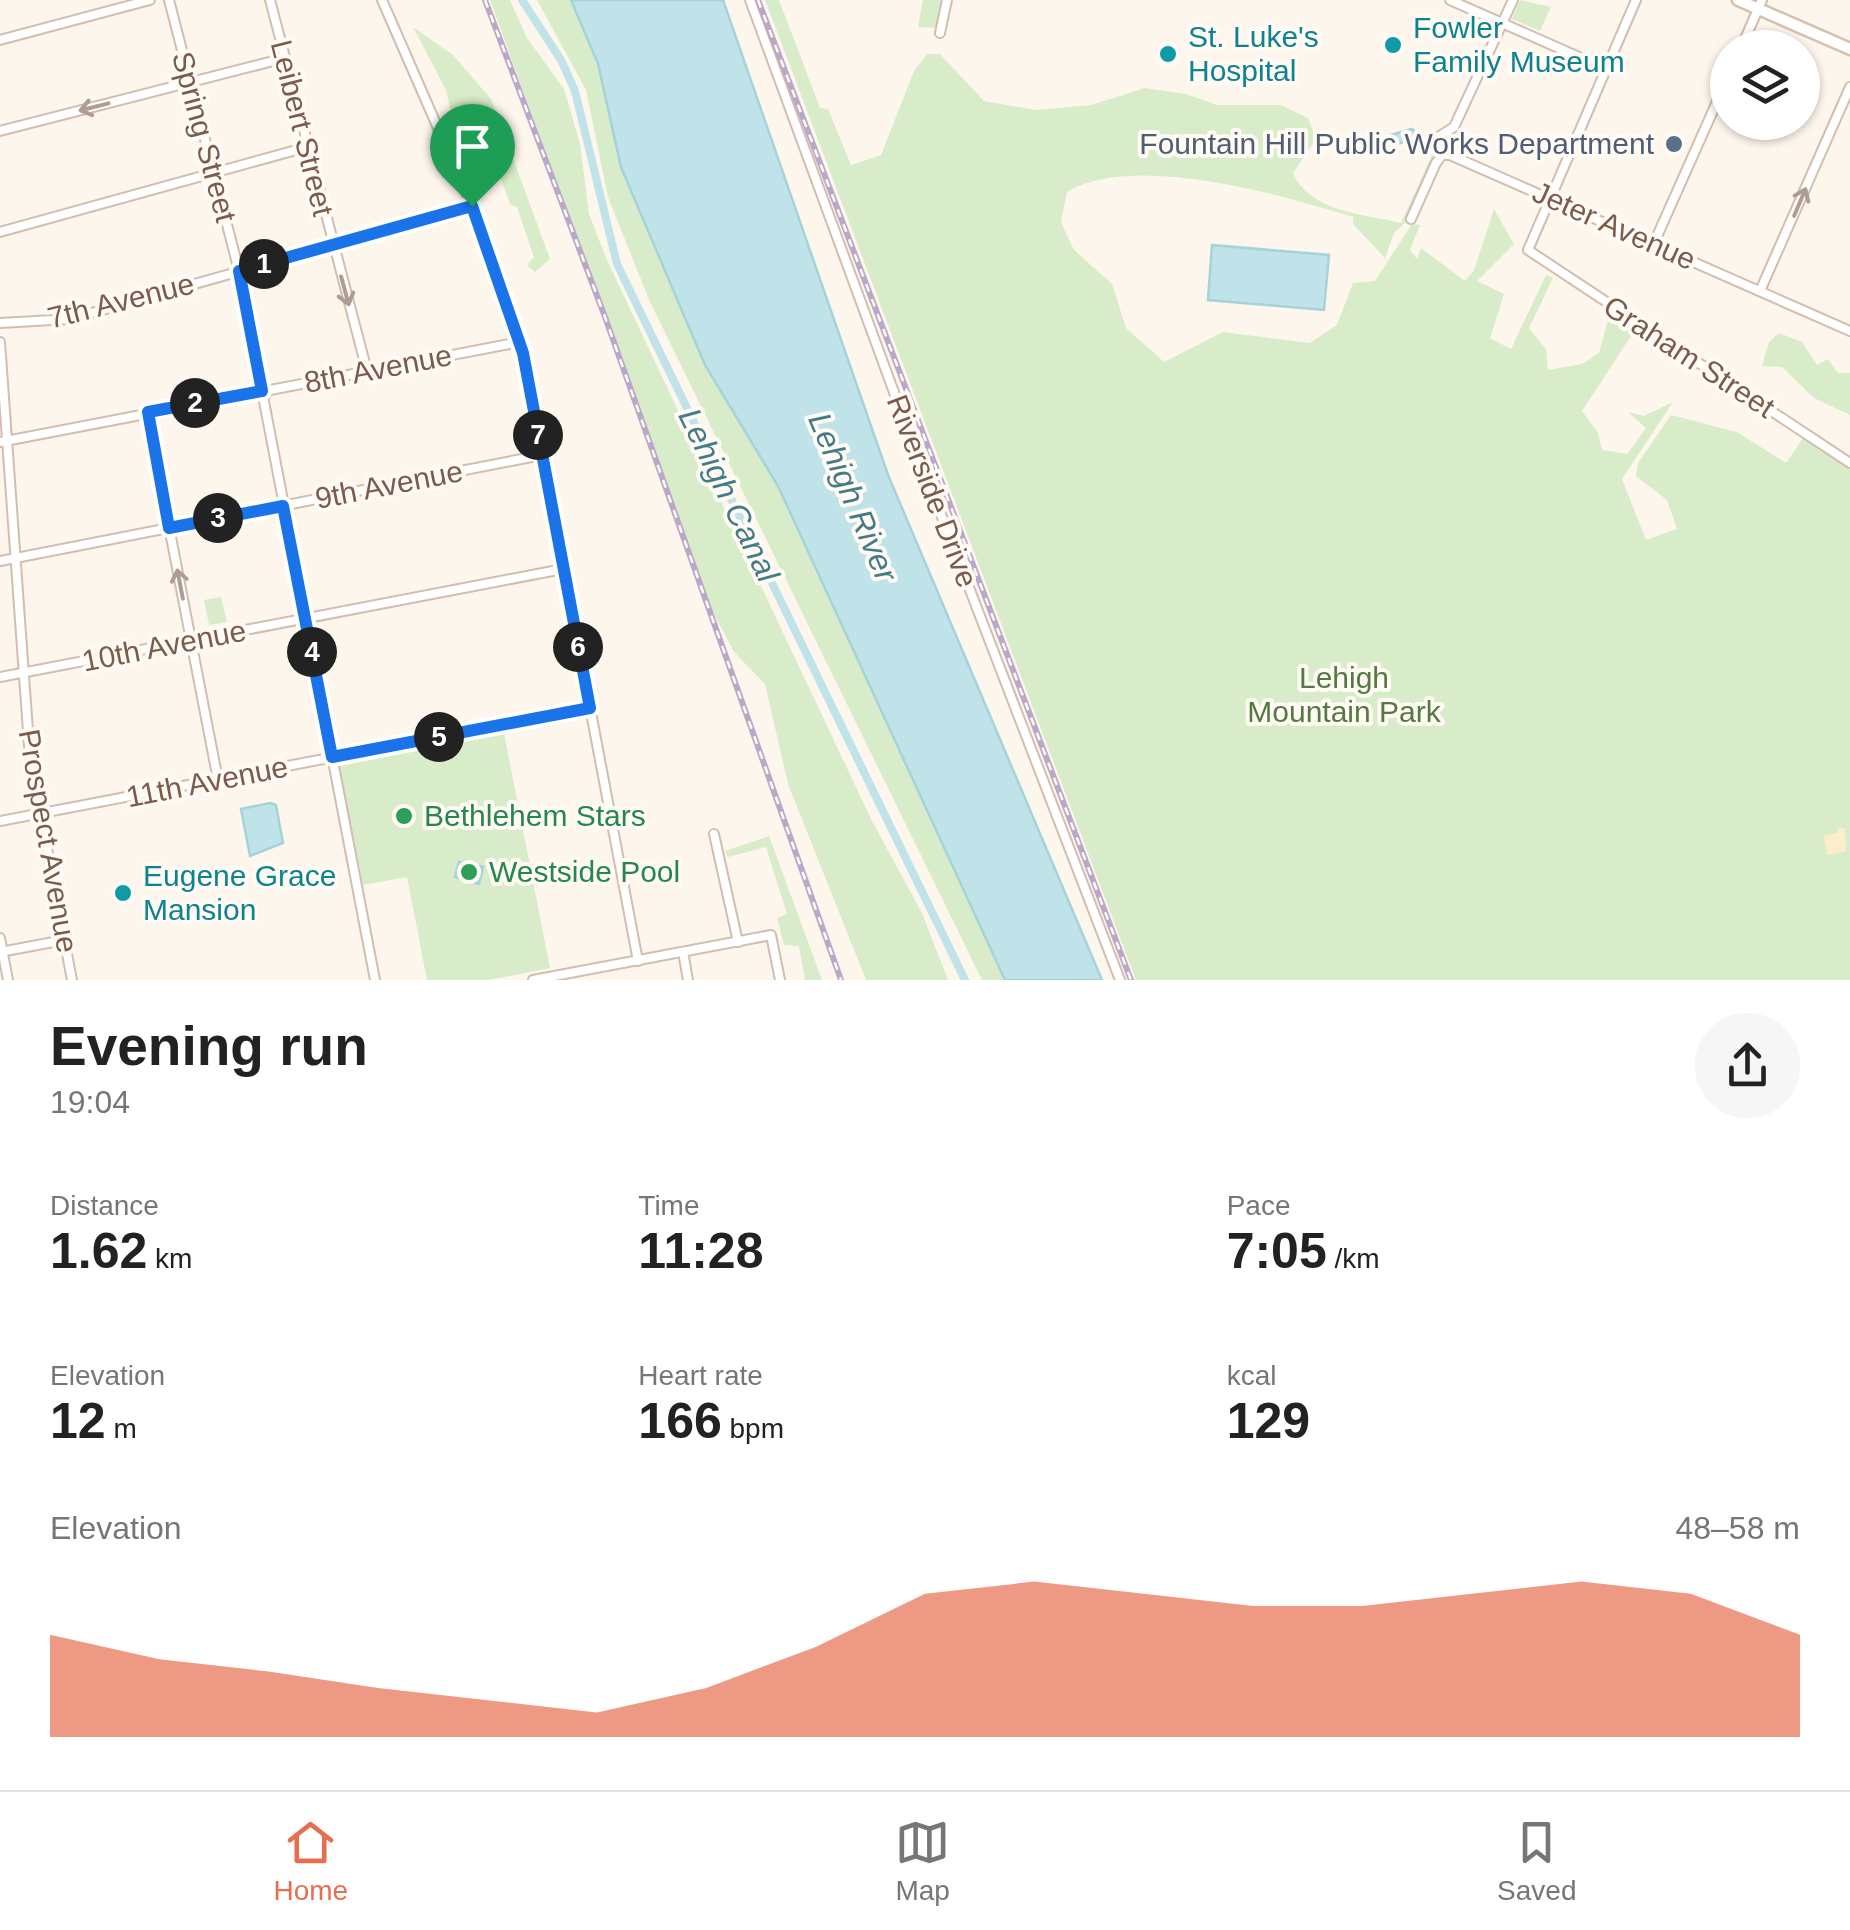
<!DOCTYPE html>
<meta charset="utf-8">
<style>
:root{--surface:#fff;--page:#f6f6f6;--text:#222;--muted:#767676;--line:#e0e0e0;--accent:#e76f51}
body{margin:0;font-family:Helvetica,sans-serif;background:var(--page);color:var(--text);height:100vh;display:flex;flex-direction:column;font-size:38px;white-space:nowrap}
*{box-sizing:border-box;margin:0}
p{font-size:32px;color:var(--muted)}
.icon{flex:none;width:55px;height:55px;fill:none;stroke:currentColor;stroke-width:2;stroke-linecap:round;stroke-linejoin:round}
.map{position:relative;height:980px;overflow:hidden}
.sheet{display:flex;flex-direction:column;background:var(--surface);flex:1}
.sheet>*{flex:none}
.controls{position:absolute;left:1710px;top:30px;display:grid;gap:20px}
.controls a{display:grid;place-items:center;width:110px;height:110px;border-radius:50%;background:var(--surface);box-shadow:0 2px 8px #0004;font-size:50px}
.pin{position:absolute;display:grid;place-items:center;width:85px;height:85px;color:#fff;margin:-102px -42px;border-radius:50% 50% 50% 0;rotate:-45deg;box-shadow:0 0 10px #0007}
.pin .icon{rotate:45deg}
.km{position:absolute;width:50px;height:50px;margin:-25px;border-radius:50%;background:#222;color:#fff;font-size:28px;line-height:50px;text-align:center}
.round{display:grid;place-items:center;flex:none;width:105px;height:105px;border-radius:52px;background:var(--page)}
.summary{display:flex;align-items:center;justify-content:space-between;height:170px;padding:0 50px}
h1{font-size:55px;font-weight:700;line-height:75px}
.metrics{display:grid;grid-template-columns:repeat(3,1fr);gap:15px;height:170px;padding:10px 50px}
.metrics div{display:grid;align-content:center}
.metrics b{font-size:50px;font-weight:700}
.metrics small{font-size:28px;font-weight:400}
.metrics p{font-size:28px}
.chart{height:280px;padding:20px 50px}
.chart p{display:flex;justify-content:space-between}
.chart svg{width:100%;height:180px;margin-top:10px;fill:var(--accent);opacity:.7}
.tab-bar{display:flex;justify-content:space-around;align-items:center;height:140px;border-top:2px solid var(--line);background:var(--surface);font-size:28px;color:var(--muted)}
.tab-bar a{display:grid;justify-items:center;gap:5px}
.tab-bar .current{color:var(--accent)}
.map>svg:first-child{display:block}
.green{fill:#d8ecc9}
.sand{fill:#fcefc7}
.water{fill:#bfe3e8;stroke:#a5d3da;stroke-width:2.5}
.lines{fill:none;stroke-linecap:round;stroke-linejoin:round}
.canal{stroke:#bfe3e8;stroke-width:8}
.minor-casing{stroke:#d1beb0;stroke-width:12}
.secondary-casing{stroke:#d6c0b0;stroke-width:15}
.minor{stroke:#fff;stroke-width:8}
.secondary{stroke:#fff;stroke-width:10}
.rail-casing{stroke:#b9a8c9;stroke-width:6}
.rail{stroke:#fffaf3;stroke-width:2.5;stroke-dasharray:8;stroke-linecap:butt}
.oneway{stroke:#af9d94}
.route-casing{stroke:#fff;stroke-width:20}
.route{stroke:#1a73e8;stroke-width:12}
.culture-dot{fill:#0f9aa8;stroke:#fffaf3;stroke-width:4}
.service-dot{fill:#5c6f8a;stroke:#fffaf3;stroke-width:4}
.leisure-dot{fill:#2e9e5b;stroke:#fffaf3;stroke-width:4}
.labels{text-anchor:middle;stroke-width:8;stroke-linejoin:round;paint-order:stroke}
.culture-label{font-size:30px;fill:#0d838f;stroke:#fffaf3;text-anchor:start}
.street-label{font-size:30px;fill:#7a5c4d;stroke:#fffaf3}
.service-label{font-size:30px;fill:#4e5e75;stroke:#fffaf3;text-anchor:end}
.park-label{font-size:30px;fill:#537a41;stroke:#fffaf3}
.leisure-label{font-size:30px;fill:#27864d;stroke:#fffaf3;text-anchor:start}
.water-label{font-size:32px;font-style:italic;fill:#437c86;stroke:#fffaf3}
</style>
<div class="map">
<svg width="1850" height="980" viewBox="0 0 1850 980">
<rect width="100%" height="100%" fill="#fdf6ec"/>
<g class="green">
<polygon points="490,0 510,0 527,38 564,89 580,144 589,214 606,258 872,821 922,913 948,980 866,980 788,784 765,684 734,652 712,610"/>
<polygon points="537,0 571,0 579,16 705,365 778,486 1005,980 982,980 650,302 608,197 586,90"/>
<path d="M765,0H779L820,108L828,109L851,165L881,155L914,71L927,54H940L984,101L1036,110L1091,105L1145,88L1186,94L1217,105H1281L1308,118L1316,139L1293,173C1310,212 1363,214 1401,223L1437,144L1438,153L1408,220L1394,233L1385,258L1353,224V217C1281,195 1134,152 1067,192L1061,222L1074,250L1112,284L1126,328L1164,362L1223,332L1310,343L1337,325L1353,283L1375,281L1412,224L1420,225L1410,250L1417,259L1421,248L1465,281L1474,270L1494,209L1514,244L1477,281L1504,294L1490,338L1511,349L1546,275L1553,278L1529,328L1546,349L1548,370L1582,364L1599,353L1610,313L1635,330L1582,411L1598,433L1602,450L1627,454L1646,428L1628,412L1644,416L1673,402L1622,479L1646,540L1677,529L1667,500L1636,476L1638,463L1671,415L1737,432L1786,463L1803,438L1850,470V980H1136Z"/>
<polygon points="923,0 941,0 935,28 918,27"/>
<polygon points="1520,0 1551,7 1540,31 1512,19"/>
<polygon points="413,27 453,55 491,99 550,259 535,272 527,265 534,257 517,207 510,204 477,113 451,111 446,90"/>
<polygon points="1779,333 1802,342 1817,365 1828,359 1838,373 1850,373 1850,415 1814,398 1782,367 1762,366 1769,342"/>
<polygon points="221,597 227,622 209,625 204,600"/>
<polygon points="504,733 550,968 488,980 427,980 407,877 363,885 339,766"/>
<polygon points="769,836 822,980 805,980 799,946 784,945 777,918 787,914 766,847 728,857 725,851"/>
</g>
<polygon class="sand" points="1839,827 1845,829 1846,851 1828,855 1823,836 1836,833"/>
<g class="water">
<polygon points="571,0 723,0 888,475 1102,980 1005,980 778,486 705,365 621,167 598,64"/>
<polygon points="1412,129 1420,136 1383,149 1370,141"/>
<polygon points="1212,245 1329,255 1324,310 1208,300"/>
<polygon points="270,803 276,805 283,843 250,856 241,809"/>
<polygon points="459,862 483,867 479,884 455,877"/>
</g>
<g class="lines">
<polyline class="canal" points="522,0 561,60 575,91 617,264 965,980"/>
<defs>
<g id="minor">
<polyline points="169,0 239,271 375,980"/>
<polyline points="270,0 367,371"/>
<polyline points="382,0 472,206 523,353 638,961"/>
<polyline points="750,0 895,395 1120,980"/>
<polyline points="1450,0 1606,69"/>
<polyline points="1636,0 1528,250 1850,463"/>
<polyline points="940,33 947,0"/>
<polyline points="0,40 150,0"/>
<polyline points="1741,48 1762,0"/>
<polyline points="0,131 285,58"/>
<polyline points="1424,146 1454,127 1513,0"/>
<polyline points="1411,219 1436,163 1442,155 1450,155 1850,331"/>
<polyline points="0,232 307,147"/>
<polyline points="1654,243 1728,77"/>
<polyline points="1760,291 1850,87"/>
<polyline points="0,323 70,319 472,206"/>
<polyline points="0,342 30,759 72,980"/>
<polyline points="147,413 218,780"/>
<polyline points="0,442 520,342"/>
<polyline points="0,561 542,455"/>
<polyline points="0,677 563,569"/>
<polyline points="0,821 590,708"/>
<polyline points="714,834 738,942"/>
<polyline points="0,938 8,980"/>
<polyline points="0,952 64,940"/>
<polyline points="683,952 688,980"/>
<polyline points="533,980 771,935 780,980"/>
</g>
<polyline id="secondary" points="1738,0 1850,49"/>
</defs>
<use href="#minor" class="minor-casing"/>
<use href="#secondary" class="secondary-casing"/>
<use href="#minor" class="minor"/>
<use href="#secondary" class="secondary"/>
<defs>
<g id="rail">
<polyline points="485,0 605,317 841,980"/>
<polyline points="758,0 1131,980"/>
</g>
</defs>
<use href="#rail" class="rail-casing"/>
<use href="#rail" class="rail"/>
</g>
<defs><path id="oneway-shaft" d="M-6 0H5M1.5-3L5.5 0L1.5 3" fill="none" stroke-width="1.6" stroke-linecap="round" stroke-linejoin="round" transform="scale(2.5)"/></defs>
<g class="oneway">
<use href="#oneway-shaft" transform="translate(94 107) rotate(166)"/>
<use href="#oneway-shaft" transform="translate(1800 202) rotate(-67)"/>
<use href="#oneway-shaft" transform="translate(345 291) rotate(75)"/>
<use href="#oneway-shaft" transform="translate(180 584) rotate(-101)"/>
</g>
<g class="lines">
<defs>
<polygon id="route" points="472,206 523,353 590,708 332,757 283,506 169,528 148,412 262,391 239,271"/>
</defs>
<use href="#route" class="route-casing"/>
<use href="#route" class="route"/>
</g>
<g class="culture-dot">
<circle cx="1393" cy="45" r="10"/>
<circle cx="1168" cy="54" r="10"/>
<circle cx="123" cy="893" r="10"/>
</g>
<circle class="service-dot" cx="1674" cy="144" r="10"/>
<g class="leisure-dot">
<circle cx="404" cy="816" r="10"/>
<circle cx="469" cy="872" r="10"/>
</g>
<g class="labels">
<g class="culture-label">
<text x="1413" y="38">Fowler<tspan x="1413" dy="34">Family Museum</tspan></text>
<text x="1188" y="47">St. Luke's<tspan x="1188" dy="34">Hospital</tspan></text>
<text x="143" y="886">Eugene Grace<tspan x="143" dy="34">Mansion</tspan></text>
</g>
<g class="street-label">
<text transform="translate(302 128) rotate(76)" y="10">Leibert Street</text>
<text transform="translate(204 137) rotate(75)" y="10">Spring Street</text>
<text transform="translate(1614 226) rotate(24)" y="10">Jeter Avenue</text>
<text transform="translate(121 301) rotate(-14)" y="10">7th Avenue</text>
<text transform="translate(1689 357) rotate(33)" y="10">Graham Street</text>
<text transform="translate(378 369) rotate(-11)" y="10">8th Avenue</text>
<text transform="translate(389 485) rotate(-11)" y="10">9th Avenue</text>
<text transform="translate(932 491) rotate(69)" y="10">Riverside Drive</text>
<text transform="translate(164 646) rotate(-11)" y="10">10th Avenue</text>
<text transform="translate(207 782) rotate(-11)" y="10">11th Avenue</text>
<text transform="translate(48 841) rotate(80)" y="10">Prospect Avenue</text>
</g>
<g class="service-label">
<text x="1654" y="154">Fountain Hill Public Works Department</text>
</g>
<g class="park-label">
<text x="1344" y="688">Lehigh<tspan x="1344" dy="34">Mountain Park</tspan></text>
</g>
<g class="leisure-label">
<text x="424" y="826">Bethlehem Stars</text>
<text x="489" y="882">Westside Pool</text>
</g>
<g class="water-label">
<text transform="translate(729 495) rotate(64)" y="11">Lehigh Canal</text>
<text transform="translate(853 497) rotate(67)" y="11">Lehigh River</text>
</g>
</g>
</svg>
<div class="controls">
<a><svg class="icon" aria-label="layers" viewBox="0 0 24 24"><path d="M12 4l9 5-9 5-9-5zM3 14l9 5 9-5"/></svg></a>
</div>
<div class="pin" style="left:472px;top:206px;background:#1e9e55"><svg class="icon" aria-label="arrive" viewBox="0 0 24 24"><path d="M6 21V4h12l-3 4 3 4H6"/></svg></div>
<b class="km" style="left:264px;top:264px">1</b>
<b class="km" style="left:195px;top:403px">2</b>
<b class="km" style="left:218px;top:518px">3</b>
<b class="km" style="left:312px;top:652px">4</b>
<b class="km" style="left:439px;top:737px">5</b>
<b class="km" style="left:578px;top:647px">6</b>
<b class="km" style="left:538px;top:435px">7</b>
</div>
<section class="sheet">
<div class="summary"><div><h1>Evening run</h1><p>19:04</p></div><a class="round"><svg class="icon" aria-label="share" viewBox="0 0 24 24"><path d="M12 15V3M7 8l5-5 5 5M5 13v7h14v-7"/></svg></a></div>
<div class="metrics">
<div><p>Distance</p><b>1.62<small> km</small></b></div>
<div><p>Time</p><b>11:28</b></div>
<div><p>Pace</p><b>7:05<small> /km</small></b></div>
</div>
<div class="metrics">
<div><p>Elevation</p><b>12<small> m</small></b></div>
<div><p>Heart rate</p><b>166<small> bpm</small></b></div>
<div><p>kcal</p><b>129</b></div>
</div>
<div class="chart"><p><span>Elevation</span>48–58 m</p>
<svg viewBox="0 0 160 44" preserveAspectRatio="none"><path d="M0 44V19L10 25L20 28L30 32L40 35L50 38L60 32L70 22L80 9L90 6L100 9L110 12L120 12L130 9L140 6L150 9L160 19V44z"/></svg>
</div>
</section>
<nav class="tab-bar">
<a class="current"><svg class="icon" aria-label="home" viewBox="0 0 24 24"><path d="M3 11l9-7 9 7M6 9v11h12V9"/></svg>Home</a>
<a><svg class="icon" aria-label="map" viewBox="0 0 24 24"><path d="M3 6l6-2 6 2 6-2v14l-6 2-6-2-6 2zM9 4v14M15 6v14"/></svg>Map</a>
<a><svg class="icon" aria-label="saved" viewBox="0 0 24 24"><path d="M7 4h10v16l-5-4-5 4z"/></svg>Saved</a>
</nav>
